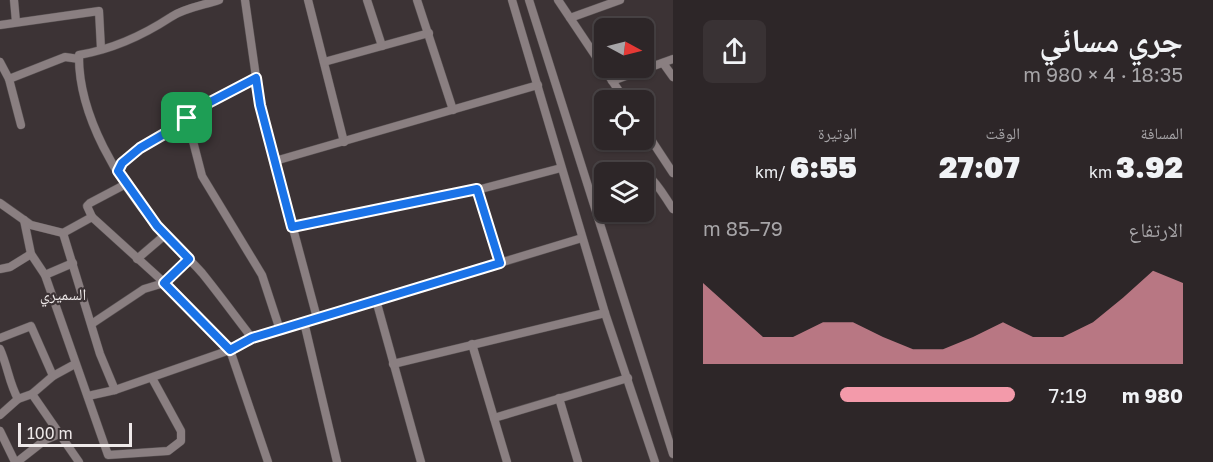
<!DOCTYPE html>
<html lang="ar">
<meta charset="utf-8">
<style>
:root{--surface:#2d2628;--page:#393234;--text:#f1f3f6;--muted:#a7a5a8;--line:#484345;--accent:#f39aaa}
body{margin:0;font-family:"Golos Text","Noto Naskh Arabic",sans-serif;background:var(--page);color:var(--text);direction:rtl;height:100vh;display:flex;flex-direction:column;font-size:22px;white-space:nowrap}
*{box-sizing:border-box;margin:0}
p{font-size:20px;color:var(--muted)}
.icon{flex:none;width:33px;height:33px;fill:none;stroke:currentColor;stroke-width:2;stroke-linecap:round;stroke-linejoin:round}
.map{position:relative;flex:1;overflow:hidden;direction:ltr}
.drawer{display:flex;flex-direction:column;background:var(--surface);width:540px}
.drawer>*{flex:none}
.needle{width:39px;rotate:97deg}
.tools{position:absolute;left:594px;top:18px;display:grid;gap:12px}
.tools a{display:grid;place-items:center;width:60px;height:60px;border-radius:9px;background:var(--surface);box-shadow:0 2px 4px #0004,0 0 0 2px var(--line);font-size:30px}
.scale{position:absolute;left:18px;bottom:15px;width:114px;box-sizing:border-box;padding-left:6px;border:3px solid #efeaea;border-top:0;font-size:16px;line-height:21px;white-space:nowrap;color:#efeaea;-webkit-text-stroke:4px #3c3335;paint-order:stroke}
.pin{position:absolute;display:grid;place-items:center;width:51px;height:51px;color:#fff;margin:-26px;border-radius:12px;box-shadow:0 3px 9px #0006}
.round{display:grid;place-items:center;flex:none;width:63px;height:63px;border-radius:9px;background:var(--page)}
.head{display:flex;align-items:center;justify-content:space-between;height:102px;padding:0 30px}
h1{font-size:33px;font-weight:800;line-height:45px}
.stats{display:grid;grid-template-columns:repeat(3,1fr);gap:9px;height:102px;padding:6px 30px}
.stats div{display:grid;align-content:center}
.stats b{font-size:30px;font-weight:800}
.stats small{font-size:16px;font-weight:400}
.stats p{font-size:16px}
.chart{height:168px;padding:12px 30px}
.chart p{display:flex;justify-content:space-between}
.chart svg{width:100%;height:108px;margin-top:6px;fill:var(--accent);opacity:.7}
ul{padding:0 30px;list-style:none;font-size:20px}
li{display:grid;grid-template-columns:96px 72px 1fr;align-items:center;height:45px}
li i{height:15px;border-radius:8px;background:var(--accent)}
main{display:flex;flex:1;min-height:0}
.map>svg:first-child{display:block}
.lines{fill:none;stroke-linecap:round;stroke-linejoin:round}
.street-casing{stroke:#585152;stroke-width:9}
.street{stroke:#8a7f81;stroke-width:8}
.route-casing{stroke:#fff;stroke-width:12}
.route{stroke:#1a73e8;stroke-width:8}
.labels{text-anchor:middle;stroke-width:4.5;stroke-linejoin:round;paint-order:stroke}
.neighbourhood-label{font-size:16px;fill:#efeaea;stroke:#3c3335}
</style>
<main>
<section class="drawer">
<div class="head"><div><h1>جري مسائي</h1><p>18:35 · 4 × 980 m</p></div><a class="round"><svg class="icon" aria-label="share" viewBox="0 0 24 24"><path d="M12 15V3M7 8l5-5 5 5M5 13v7h14v-7"/></svg></a></div>
<div class="stats">
<div><p>المسافة</p><b>3.92<small> km</small></b></div>
<div><p>الوقت</p><b>27:07</b></div>
<div><p>الوتيرة</p><b>6:55<small> /km</small></b></div>
</div>
<div class="chart"><p><span>الارتفاع</span>79–85 m</p>
<svg viewBox="0 0 160 44" preserveAspectRatio="none"><path d="M0 44V11L10 22L20 33L30 33L40 27L50 27L60 33L70 38L80 38L90 33L100 27L110 33L120 33L130 27L140 17L150 6L160 11V44z"/></svg>
</div>
<ul>
<li><b>980 m</b>7:19<i style="width:56%"></i></li>
</ul>
</section>
<div class="map">
<svg width="673" height="462" viewBox="0 0 673 462">
<rect width="100%" height="100%" fill="#3c3335"/>
<g class="lines">
<defs>
<g id="street">
<polyline points="14,0 16,22"/>
<path d="M219,0C205,5 184,8 171,17C142,36 114,49 79,55C78,116 119,182 157,227C171,243 188,257 202,273C219,294 235,316 252,338"/>
<polyline points="245,0 260,105 317,318"/>
<polyline points="308,0 344,142"/>
<polyline points="367,0 382,46"/>
<polyline points="417,0 453,110"/>
<polyline points="512,0 605,313 655,462"/>
<polyline points="529,0 673,454"/>
<polyline points="558,0 625,100"/>
<polyline points="570,18 620,0"/>
<polyline points="0,25 99,11 101,49"/>
<polyline points="0,62 9,79 65,57 79,59"/>
<polyline points="324,62 429,33"/>
<polyline points="663,63 673,77"/>
<polyline points="9,79 21,125"/>
<polyline points="612,81 673,59"/>
<polyline points="187,118 202,176 262,275 280,330"/>
<polyline points="644,129 673,173"/>
<polyline points="275,161 538,85"/>
<polyline points="118,171 122,163 139,148 183,123 193,111 256,78"/>
<path d="M621,172C649,163 659,189 673,209"/>
<polyline points="477,190 500,263"/>
<polyline points="0,203 31,225 63,233 92,217 178,295 230,350 252,338 582,238"/>
<polyline points="596,205 597,197 604,183"/>
<polyline points="92,217 87,206 90,203 126,184"/>
<polyline points="24,220 31,254 45,275 108,455 168,451 181,441 181,431 152,378"/>
<polyline points="292,227 477,190 561,168"/>
<polyline points="63,233 100,354 115,390"/>
<polyline points="137,259 165,235"/>
<polyline points="0,269 10,267 31,254"/>
<polyline points="45,275 73,263"/>
<polyline points="376,300 421,462"/>
<polyline points="304,322 337,462"/>
<polyline points="93,323 144,289 164,283 189,259"/>
<polyline points="0,338 31,326 53,376"/>
<polyline points="472,344 507,462"/>
<path d="M0,349C8,367 9,383 18,399"/>
<polyline points="393,364 605,313"/>
<polyline points="32,394 79,462"/>
<polyline points="88,396 115,390 230,350 268,462"/>
<polyline points="559,398 578,462"/>
<polyline points="0,415 18,399 32,394 53,376 75,364"/>
<polyline points="494,418 628,378"/>
<polyline points="0,431 15,462"/>
<polyline points="17,462 45,440 59,434"/>
</g>
</defs>
<use href="#street" class="street-casing"/>
<use href="#street" class="street"/>
</g>
<g class="lines">
<defs>
<polygon id="route" points="256,78 260,105 292,227 477,189 500,263 252,338 230,350 164,283 189,259 157,226 118,171 122,163 140,148 183,123 193,111"/>
</defs>
<use href="#route" class="route-casing"/>
<use href="#route" class="route"/>
</g>
<g class="labels">
<g class="neighbourhood-label">
<text x="63" y="300">السميري</text>
</g>
</g>
</svg>
<div class="tools">
<a><svg class="needle" viewBox="-14 -14 28 28"><path d="M0-13l5 13h-10z" fill="#e53935"/><path d="M0 13l5-13h-10z" fill="#a7a5a8"/></svg></a>
<a><svg class="icon" aria-label="locate" viewBox="0 0 24 24"><circle cx="12" cy="12" r="6"/><path d="M12 2v4M12 18v4M2 12h4M18 12h4"/></svg></a>
<a><svg class="icon" aria-label="layers" viewBox="0 0 24 24"><path d="M12 4l9 5-9 5-9-5zM3 14l9 5 9-5"/></svg></a>
</div>
<div class="scale">100 m</div>
<div class="pin" style="left:187px;top:118px;background:#1e9e55"><svg class="icon" aria-label="arrive" viewBox="0 0 24 24"><path d="M6 21V4h12l-3 4 3 4H6"/></svg></div>
</div>
</main>
